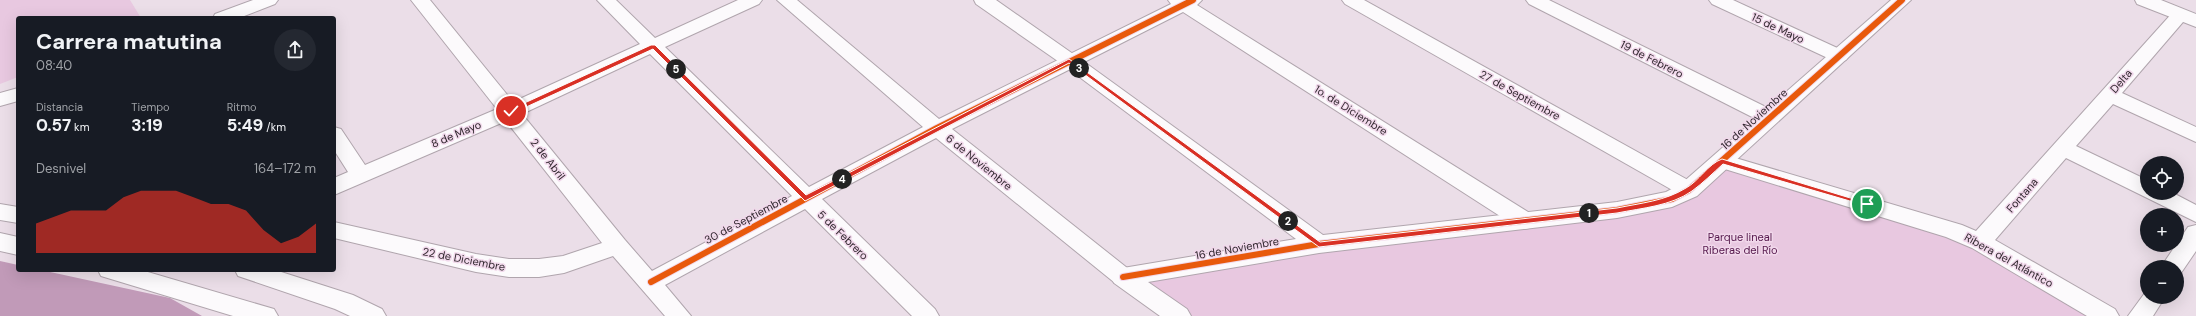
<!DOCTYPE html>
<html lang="es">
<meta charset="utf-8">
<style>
:root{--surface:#171b24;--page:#242831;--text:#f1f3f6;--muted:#9ea1a6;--accent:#d93025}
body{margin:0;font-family:"DM Sans",sans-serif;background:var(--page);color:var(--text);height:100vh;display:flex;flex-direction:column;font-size:15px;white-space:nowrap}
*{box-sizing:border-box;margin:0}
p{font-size:13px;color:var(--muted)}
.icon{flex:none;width:22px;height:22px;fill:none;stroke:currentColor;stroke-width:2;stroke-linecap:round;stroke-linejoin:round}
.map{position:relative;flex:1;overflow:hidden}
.sheet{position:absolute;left:16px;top:16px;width:320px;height:256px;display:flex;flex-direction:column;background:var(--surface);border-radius:4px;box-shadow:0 4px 16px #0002}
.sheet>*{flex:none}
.buttons{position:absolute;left:2140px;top:156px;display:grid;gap:8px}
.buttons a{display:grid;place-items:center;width:44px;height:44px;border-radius:50%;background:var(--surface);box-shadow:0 4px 16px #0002;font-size:20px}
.pin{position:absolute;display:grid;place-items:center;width:34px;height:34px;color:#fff;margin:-17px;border:2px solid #fff;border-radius:50%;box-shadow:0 1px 4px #0007}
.km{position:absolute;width:20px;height:20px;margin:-10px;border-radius:50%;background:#222;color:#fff;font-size:11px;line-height:20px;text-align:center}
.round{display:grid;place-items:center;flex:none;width:42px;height:42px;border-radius:21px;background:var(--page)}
.summary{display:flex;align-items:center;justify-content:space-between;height:68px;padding:0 20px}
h1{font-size:22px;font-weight:700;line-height:30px}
.metrics{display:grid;grid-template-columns:repeat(3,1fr);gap:6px;height:68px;padding:4px 20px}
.metrics div{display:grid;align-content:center}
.metrics b{font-size:17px;font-weight:700}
.metrics small{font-size:11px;font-weight:400}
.metrics p{font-size:11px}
.chart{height:112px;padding:8px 20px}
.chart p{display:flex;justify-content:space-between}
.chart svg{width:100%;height:72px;margin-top:4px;fill:var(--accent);opacity:.7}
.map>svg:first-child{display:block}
.green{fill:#e8c8e0}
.water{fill:#c19ab8}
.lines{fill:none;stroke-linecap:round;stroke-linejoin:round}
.street-casing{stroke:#b0a5ad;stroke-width:2}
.secondary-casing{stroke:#b0a5ad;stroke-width:2}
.highway-casing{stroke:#b0a5ad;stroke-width:2}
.street{fill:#fcfafc;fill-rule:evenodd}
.secondary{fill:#fcfafc;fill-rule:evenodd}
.highway{fill:#fcfafc;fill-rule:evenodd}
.cycleway-casing{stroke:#f1d8eb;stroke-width:8}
.cycleway{stroke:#e8590c;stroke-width:6}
.route{fill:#d93025;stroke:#fff}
.labels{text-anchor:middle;stroke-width:3;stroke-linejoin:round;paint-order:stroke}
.street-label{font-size:11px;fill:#30272e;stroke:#f1d8eb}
.park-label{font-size:11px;fill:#55184c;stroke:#f1d8eb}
</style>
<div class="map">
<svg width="2196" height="316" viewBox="0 0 2196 316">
<rect width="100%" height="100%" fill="#ebdee8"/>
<g class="green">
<polygon points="0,0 130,0 141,18 18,18 18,77 0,84"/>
<polygon points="1722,161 1914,218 2108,316 1178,316 1123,277 1653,203"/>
</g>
<polygon class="water" points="0,261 18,265 18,270 41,270 170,298 202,316 0,316"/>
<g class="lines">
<defs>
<g id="street">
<polygon points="253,0 278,0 275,4 239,18 213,18 215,14"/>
<path d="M411,0H430L513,102L640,44L597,0H616L655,38L738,0H762L759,4L665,47L809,187L923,127L777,0H797L939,119L1171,4L1168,0H1202L1197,5L1533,215L1536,221L1533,227L1525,229L1517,227L1183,12L952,129L1131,271L1135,277L1131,283L1123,286L1115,283L936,138L822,199L935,309L939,316H912L805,209L665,285L691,316H665L613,256L564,273L539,277H509L476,272L334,238V222L476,254L509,259H539L563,256L602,243L506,121L334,195V178L348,172L334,150V127L341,129L365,165L497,109ZM650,54L792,196L652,271L625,240L522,114Z"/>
<polygon points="1342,0 1364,0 1697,185 1700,190 1697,195 1689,198 1681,195 1345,4"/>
<polygon points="1526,0 1549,0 1776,112 1779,117 1776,122 1769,124 1762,122 1529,4"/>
<polygon points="1709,0 1733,0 1846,52 1849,56 1846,60 1839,62 1832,60 1712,4"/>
<polygon points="2180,9 2186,11 2189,15 2122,93 2196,127 2196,142 2113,104 2076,146 2147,180 2147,193 2173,193 2196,205 2196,222 2066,158 1995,240 2115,309 2119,316 2087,316 1972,248 1946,237 1715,166 1711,161 1715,156 1722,154 1962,225 1976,231 2174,11"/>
<polygon points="18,88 18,101 0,106 0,93"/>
<polygon points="2196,225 2196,251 2181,273 2177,274 2177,267 2161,267 2188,227"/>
<polygon points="2147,290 2147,297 2165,297 2153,316 2128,316"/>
</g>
<g id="secondary">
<polygon points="974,0 996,0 1076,56 1323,235 1617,202 1666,192 1681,184 1891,0 1911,0 1697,196 1672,207 1617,218 1319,253 1148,282 1187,309 1191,316 1160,316 1114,283 1111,277 1114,271 1123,268 1296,239 1062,64 976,4"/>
<polygon points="2135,0 2161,0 2196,14 2196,27 2137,4"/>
</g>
<g id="highway">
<polygon points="0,204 18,207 18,223 0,220"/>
<polygon points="0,233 18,237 18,255 0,251"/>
<polygon points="98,270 141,270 274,309 278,316 233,316 101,276"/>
<polygon points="235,270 275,270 353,295 382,309 386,316 350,316 335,309 238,276"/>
</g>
</defs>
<use href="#street" class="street-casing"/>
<use href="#secondary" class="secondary-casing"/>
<use href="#highway" class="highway-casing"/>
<use href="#street" class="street"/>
<use href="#secondary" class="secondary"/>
<use href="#highway" class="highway"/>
<defs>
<g id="cycleway">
<polyline points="1123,277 1319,244 1617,210 1672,199 1689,190 1902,0"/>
<polyline points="651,282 937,128 1193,0"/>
</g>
</defs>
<use href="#cycleway" class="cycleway-casing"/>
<use href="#cycleway" class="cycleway"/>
</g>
<path class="route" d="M651,45H655L806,195L1069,59L1320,242L1617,208C1641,203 1665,201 1686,188C1699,181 1708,164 1722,159L1870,204L1867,206L1723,164C1713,173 1703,183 1692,191C1671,206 1642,208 1617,213L1319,247L1069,63L805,201L653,49L513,113L507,111Z"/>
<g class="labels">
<g class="street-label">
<text transform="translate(1778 28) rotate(25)" y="4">15 de Mayo</text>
<text transform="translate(1652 59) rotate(27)" y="4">19 de Febrero</text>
<text transform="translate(2121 81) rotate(-49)" y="4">Delta</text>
<text transform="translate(1520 95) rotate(29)" y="4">27 de Septiembre</text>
<text transform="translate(1351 110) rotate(32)" y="4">1o. de Diciembre</text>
<text transform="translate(1754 119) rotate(-42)" y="4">16 de Noviembre</text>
<text transform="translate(456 134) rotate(-23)" y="4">8 de Mayo</text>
<text transform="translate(548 159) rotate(52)" y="4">2 de Abril</text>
<text transform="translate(979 162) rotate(39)" y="4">6 de Noviembre</text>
<text transform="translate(2022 195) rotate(-49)" y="4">Fontana</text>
<text transform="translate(746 219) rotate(-28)" y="4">30 de Septiembre</text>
<text transform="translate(843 235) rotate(44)" y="4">5 de Febrero</text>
<text transform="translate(1237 248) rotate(-10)" y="4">16 de Noviembre</text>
<text transform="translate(464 259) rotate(11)" y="4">22 de Diciembre</text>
<text transform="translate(2009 260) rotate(29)" y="4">Ribera del Atlántico</text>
</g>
<g class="park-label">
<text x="1740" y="241">Parque lineal<tspan x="1740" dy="13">Riberas del Río</tspan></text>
</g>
</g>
</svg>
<div class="buttons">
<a><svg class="icon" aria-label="locate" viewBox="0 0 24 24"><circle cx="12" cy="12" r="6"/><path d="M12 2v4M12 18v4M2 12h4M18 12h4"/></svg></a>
<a>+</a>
<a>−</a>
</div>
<div class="pin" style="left:1867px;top:204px;background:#1e9e55"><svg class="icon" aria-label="arrive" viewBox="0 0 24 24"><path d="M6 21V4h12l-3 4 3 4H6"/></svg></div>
<div class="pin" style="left:511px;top:111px;background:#d93025"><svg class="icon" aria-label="check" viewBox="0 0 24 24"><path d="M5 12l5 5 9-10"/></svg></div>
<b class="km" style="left:1589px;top:213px">1</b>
<b class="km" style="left:1288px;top:221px">2</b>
<b class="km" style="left:1079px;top:68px">3</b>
<b class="km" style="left:842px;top:179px">4</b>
<b class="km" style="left:676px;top:69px">5</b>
<section class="sheet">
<div class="summary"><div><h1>Carrera matutina</h1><p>08:40</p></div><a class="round"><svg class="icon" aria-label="share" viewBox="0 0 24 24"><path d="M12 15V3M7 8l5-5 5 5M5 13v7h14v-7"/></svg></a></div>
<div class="metrics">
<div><p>Distancia</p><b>0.57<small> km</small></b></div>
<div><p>Tiempo</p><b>3:19</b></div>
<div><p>Ritmo</p><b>5:49<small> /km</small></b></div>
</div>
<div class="chart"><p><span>Desnivel</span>164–172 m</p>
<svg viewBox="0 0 160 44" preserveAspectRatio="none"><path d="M0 44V26L10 22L20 18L30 18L40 18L50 10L60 6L70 6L80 6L90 10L100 14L110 14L120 18L130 30L140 38L150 34L160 26V44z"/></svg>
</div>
</section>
</div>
